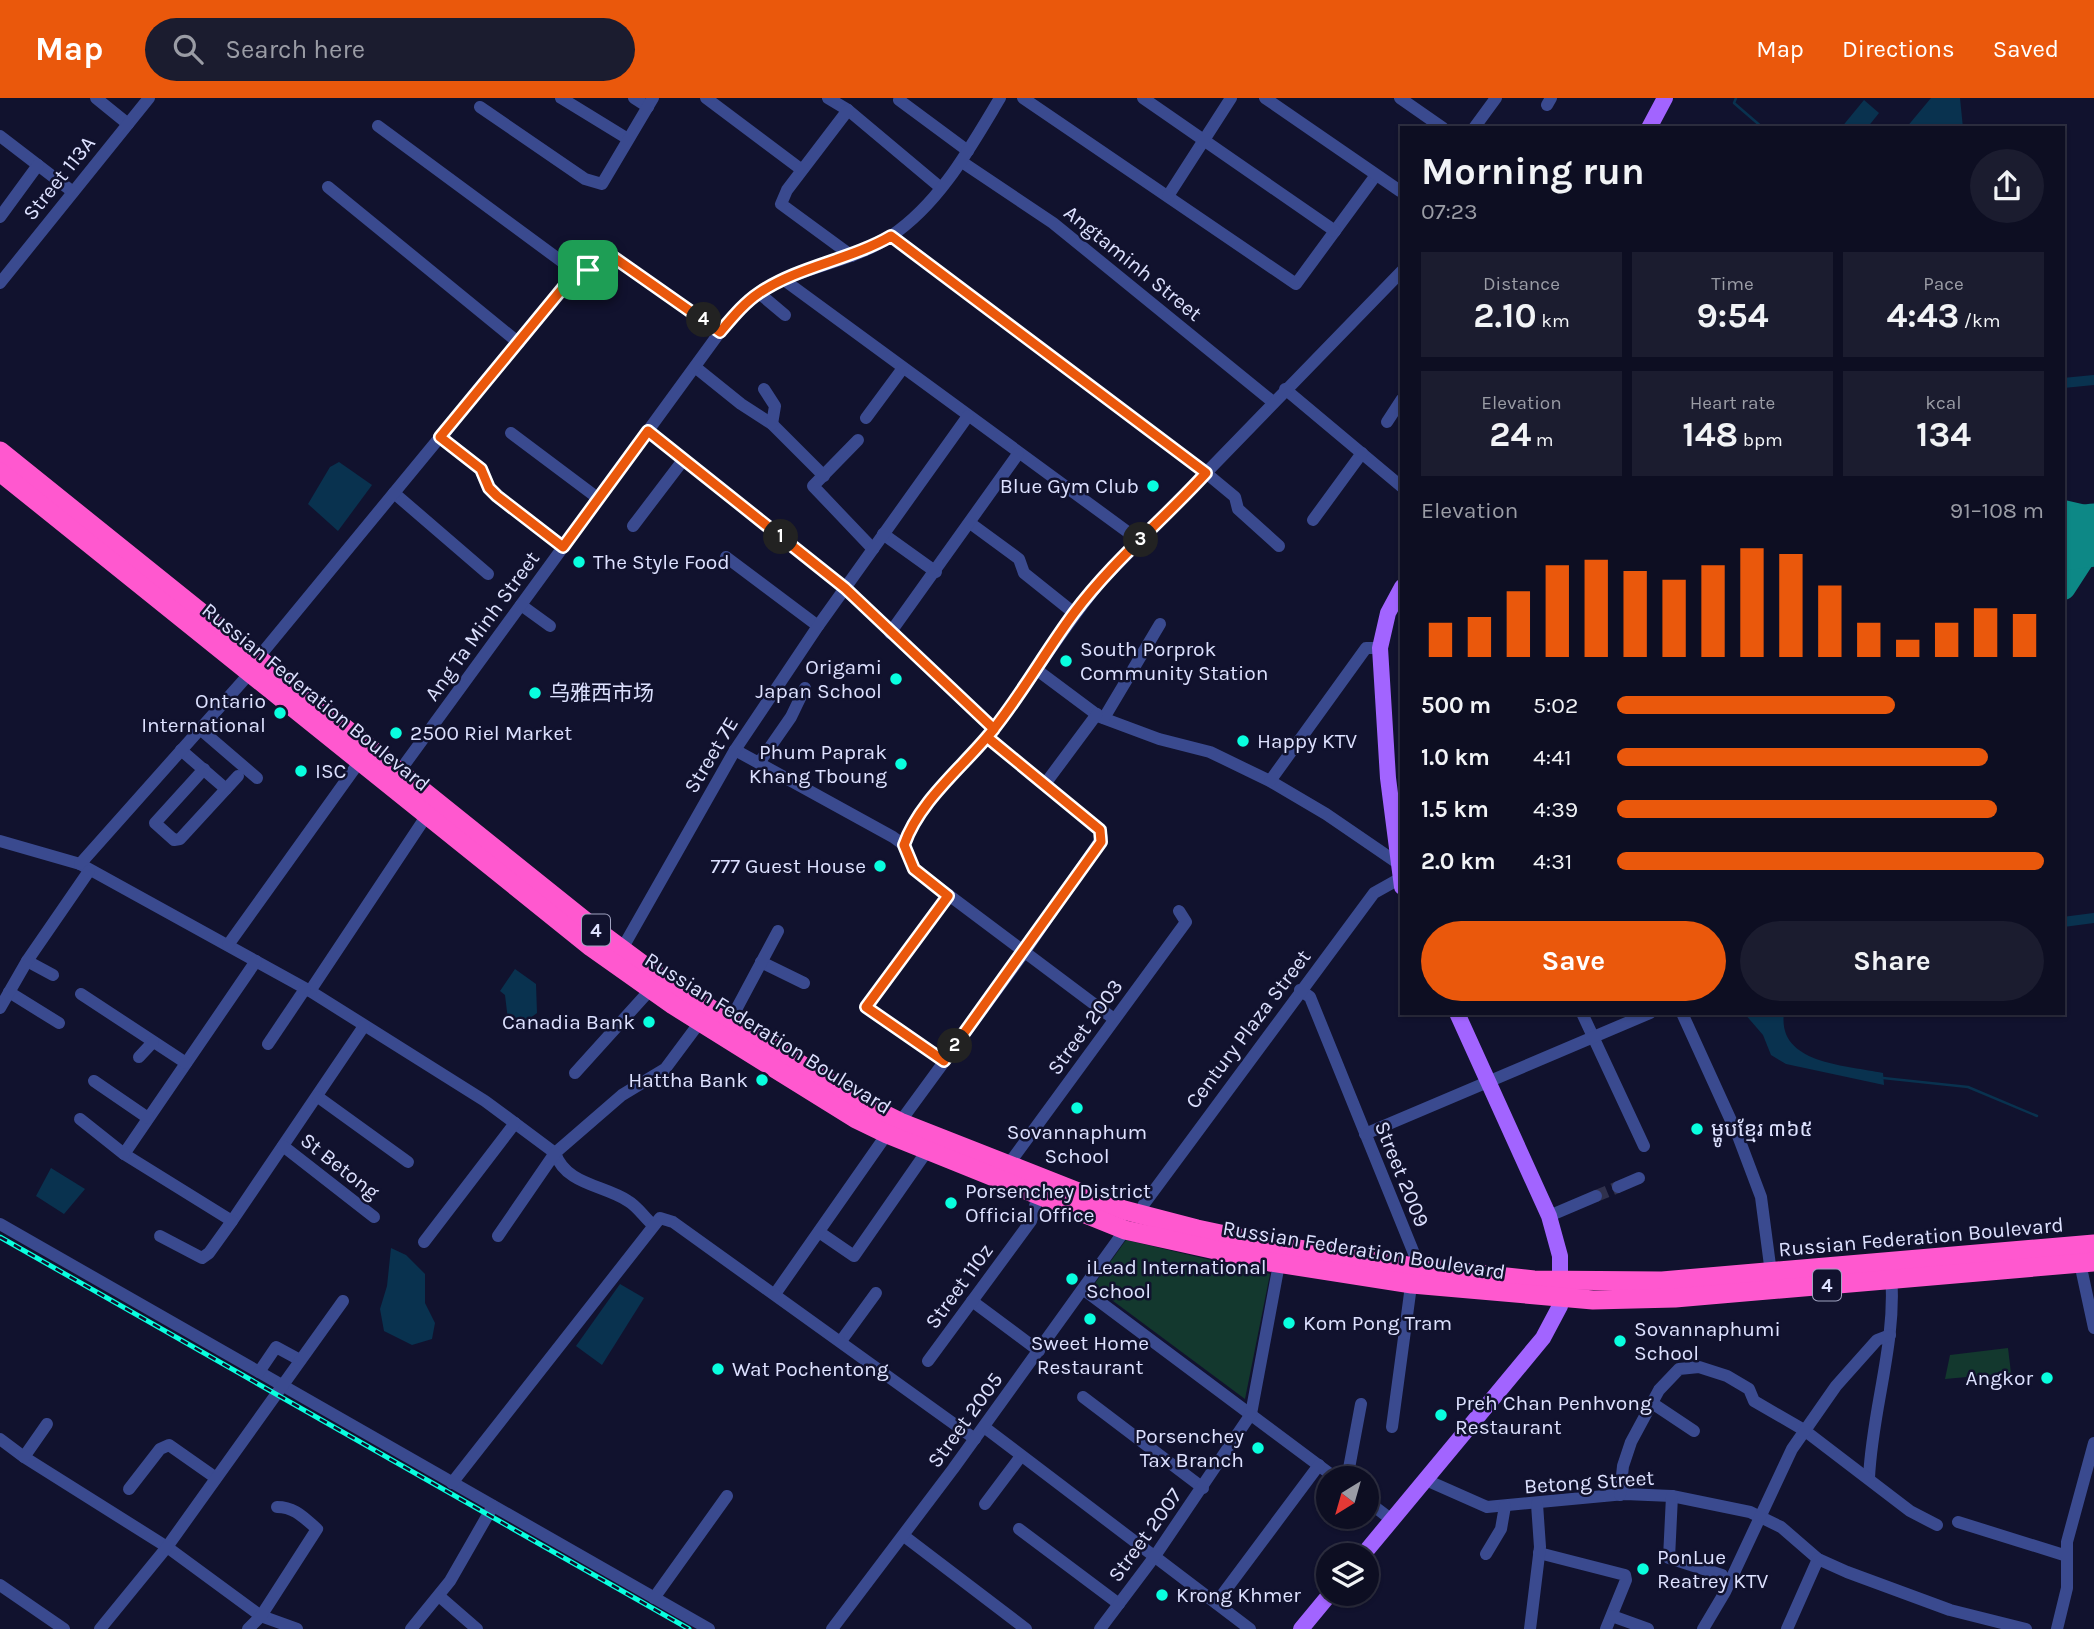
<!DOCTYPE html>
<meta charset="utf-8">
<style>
:root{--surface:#0d0e22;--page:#1b1c2f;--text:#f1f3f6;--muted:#9a9ca5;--line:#2d2e40;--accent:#ea580c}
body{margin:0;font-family:Karla,"Noto Sans SC","Noto Sans Khmer",sans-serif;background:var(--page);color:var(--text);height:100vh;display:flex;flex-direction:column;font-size:26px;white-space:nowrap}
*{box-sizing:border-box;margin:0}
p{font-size:23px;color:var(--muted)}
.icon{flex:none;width:38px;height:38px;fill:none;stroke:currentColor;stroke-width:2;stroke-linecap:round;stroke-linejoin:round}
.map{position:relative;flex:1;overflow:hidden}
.details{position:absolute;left:1400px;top:28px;width:665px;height:889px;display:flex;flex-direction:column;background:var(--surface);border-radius:0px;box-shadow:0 2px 5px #0004,0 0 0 2px var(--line)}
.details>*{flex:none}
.needle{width:46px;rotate:217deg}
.fabs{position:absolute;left:1316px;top:1368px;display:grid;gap:14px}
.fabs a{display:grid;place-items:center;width:63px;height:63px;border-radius:50%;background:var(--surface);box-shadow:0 2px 5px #0004,0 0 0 2px var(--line);font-size:35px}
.pin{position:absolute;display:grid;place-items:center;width:60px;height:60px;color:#fff;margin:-30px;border-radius:14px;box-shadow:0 4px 10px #0006}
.km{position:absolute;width:35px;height:35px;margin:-18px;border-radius:50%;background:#222;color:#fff;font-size:19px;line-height:35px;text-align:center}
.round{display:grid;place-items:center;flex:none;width:74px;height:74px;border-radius:37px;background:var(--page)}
.head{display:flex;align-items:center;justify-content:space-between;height:119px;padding:0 21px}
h1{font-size:38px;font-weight:700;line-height:52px}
.figures{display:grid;grid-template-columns:repeat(3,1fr);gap:10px;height:119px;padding:7px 21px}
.figures div{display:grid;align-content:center;border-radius:0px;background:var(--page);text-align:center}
.figures b{font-size:35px;font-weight:700}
.figures small{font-size:19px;font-weight:400}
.figures p{font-size:19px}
.chart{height:196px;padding:14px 21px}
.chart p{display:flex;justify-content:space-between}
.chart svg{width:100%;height:126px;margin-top:7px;stroke:var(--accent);stroke-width:6}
.primary-button{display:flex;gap:14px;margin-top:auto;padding:14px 21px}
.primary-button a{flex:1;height:80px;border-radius:42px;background:var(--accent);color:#fff;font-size:28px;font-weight:700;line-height:80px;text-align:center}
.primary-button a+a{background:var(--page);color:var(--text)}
ul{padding:0 21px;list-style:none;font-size:23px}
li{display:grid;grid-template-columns:112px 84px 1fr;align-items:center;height:52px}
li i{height:18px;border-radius:9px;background:var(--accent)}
header{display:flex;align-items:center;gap:42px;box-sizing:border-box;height:98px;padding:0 35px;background:var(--accent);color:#fff}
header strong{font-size:33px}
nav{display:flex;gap:38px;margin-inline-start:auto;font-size:24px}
.search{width:490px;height:63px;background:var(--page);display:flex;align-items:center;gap:18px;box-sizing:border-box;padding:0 24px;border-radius:38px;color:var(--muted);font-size:26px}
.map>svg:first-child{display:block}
.green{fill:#13382e}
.water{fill:#09324f}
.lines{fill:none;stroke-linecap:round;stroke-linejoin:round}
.stream{stroke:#09324f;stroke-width:2.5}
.canal{stroke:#09324f;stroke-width:10}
.taxiway{stroke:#0d8886;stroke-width:26}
.runway{stroke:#0d8886;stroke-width:63}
.minor-tunnel{stroke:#30314d;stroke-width:12;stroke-dasharray:12 6;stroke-linecap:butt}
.minor{stroke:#3a4a8f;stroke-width:12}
.major{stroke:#a264ff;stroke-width:16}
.highway{stroke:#ff58cf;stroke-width:19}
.rail-casing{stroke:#09ffdf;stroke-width:5}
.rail{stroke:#11122e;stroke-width:2.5;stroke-dasharray:8;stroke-linecap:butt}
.route-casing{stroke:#fff;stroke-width:14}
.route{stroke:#ea580c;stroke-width:9}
.poi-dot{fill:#09ffdf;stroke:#11122e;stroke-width:2.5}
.labels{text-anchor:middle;stroke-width:5;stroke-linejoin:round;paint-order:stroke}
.shield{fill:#11122e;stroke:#a0a3c0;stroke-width:2}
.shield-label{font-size:19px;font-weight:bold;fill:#dde1ff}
.street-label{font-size:21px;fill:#dde1ff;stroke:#11122e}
.poi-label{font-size:21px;fill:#dde1ff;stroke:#11122e;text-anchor:start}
</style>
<header>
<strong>Map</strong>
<div class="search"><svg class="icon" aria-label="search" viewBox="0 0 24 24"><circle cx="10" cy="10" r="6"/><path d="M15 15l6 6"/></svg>Search here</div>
<nav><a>Map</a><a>Directions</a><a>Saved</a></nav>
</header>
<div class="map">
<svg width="2094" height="1531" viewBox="0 0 2094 1531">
<rect width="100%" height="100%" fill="#11122e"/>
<g class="green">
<polygon points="1126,1142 1270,1176 1245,1301 1093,1188"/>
<polygon points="2008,1250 2011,1275 1945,1281 1950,1257"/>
</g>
<g class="water">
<polygon points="1931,0 1960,0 1963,30 1906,30"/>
<polygon points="1864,2 1879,15 1867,30 1841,30"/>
<polygon points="339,364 372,387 338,433 308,406 330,369"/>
<polygon points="515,871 536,886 537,915 522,926 508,922 505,897 500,893"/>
<path d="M1744,915H1784C1777,966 1846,967 1883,975L1884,987L1786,966L1771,957L1763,937Z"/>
<polygon points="51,1070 85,1091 64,1116 36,1098"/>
<polygon points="391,1150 406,1157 425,1176 425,1205 435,1225 432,1241 412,1247 384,1233 380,1211 387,1188"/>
<polygon points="620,1186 644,1200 602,1267 576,1248"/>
</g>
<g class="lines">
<g class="stream">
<polyline points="1736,0 1734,5 1763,30"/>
<polyline points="1883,980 1968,989 2037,1018"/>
</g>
<g class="canal">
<polyline points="2063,285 2094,282"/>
<polyline points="2063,824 2094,820"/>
</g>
<g class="taxiway">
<polyline points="2063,415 2094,422"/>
<polyline points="2063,489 2085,455 2094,448"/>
</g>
<polyline class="runway" points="2063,441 2094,437"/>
<polyline class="minor-tunnel" points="1596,1098 1618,1089"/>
<g class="minor">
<polyline points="96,0 128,26"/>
<polyline points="561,0 628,41"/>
<polyline points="634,0 648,9"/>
<polyline points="706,0 802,72"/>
<polyline points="828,0 848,12 941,90"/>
<polyline points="1023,0 1296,186 1376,77"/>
<polyline points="1143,0 1335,133"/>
<polyline points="1265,0 1400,93"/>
<polyline points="1400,0 1443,30"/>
<polyline points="899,2 968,53"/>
<polyline points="1547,7 1551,0"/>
<polyline points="480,9 585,81 602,86 653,0"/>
<polyline points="848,12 787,92 781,106 852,158"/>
<polyline points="378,28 576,174 585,174 606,154 720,234"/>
<polyline points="1474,30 1496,0"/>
<polyline points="0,38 73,94"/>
<polyline points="962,64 1053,125 1273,304"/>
<polyline points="328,89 519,245"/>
<polyline points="1168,98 1231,0"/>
<polyline points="0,119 38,67"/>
<polyline points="891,138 1206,375 1235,399 1238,411 1279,448"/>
<polyline points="784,182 1140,443"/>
<polyline points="0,185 149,0"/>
<polyline points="759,195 785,217"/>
<polyline points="695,269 741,306 772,326 824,378"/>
<polyline points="764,291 775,308 772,326"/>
<polyline points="1285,291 1402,389"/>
<polyline points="866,320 903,270"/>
<polyline points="1387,324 1402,301"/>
<polyline points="648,333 845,490 994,631"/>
<polyline points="511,335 599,401"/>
<polyline points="441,339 480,371 489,390 497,398 563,449"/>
<polyline points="858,342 813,388 873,451"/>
<polyline points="394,395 488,476"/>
<polyline points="1313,422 1362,355"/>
<polyline points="970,425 1019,461 1024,475 1074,515"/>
<polyline points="633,428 684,361"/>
<polyline points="883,436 936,474"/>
<polyline points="726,459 818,528"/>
<polyline points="521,507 550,528"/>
<polyline points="890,535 1018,356"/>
<polyline points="258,560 576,174"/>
<polyline points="1037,572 1100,619 1159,641 1210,654 1270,683 1326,716 1402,768"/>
<polyline points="1104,620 1160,526"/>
<polyline points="200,631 257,680"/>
<polyline points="181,652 226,691"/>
<polyline points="735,652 893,739 904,747 914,771 1114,921"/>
<polyline points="759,665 791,619 805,590"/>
<polyline points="204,671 155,725 174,742 180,741 238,678"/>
<path d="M399,674L720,234C732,221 743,207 758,196C798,168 851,166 891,138C940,105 970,50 1000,0"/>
<polyline points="1270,683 1366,550 1380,550"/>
<polyline points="1045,686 1097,616"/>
<path d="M0,743L80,766L310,893L485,1003L555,1055C566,1087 604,1087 628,1103C637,1108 644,1119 652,1126"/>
<path d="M904,747C920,701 966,667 995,629C1032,581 1063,529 1102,482L1402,173"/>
<polyline points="80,766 250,575"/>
<polyline points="228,847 360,663"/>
<polyline points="622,851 735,652 818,528 968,318"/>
<polyline points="27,863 53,877"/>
<polyline points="256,863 124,1056 232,1123 364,928"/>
<polyline points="761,864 804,885"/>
<polyline points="1300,892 1310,899 1415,1158 1392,1329"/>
<polyline points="310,893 427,717"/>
<polyline points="9,894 59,925"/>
<polyline points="81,896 186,965"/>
<polyline points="0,910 27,863 89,773"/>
<polyline points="1582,915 1644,1048"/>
<polyline points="1682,915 1738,1038 1761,1099 1771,1175"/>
<polyline points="730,923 778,833"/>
<polyline points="268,946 305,891"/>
<polyline points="139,959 153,944"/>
<polyline points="944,963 866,909 948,798"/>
<polyline points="575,975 650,892"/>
<polyline points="94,983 148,1020"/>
<polyline points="318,999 408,1064"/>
<polyline points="80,1021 124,1056"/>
<polyline points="900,1024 1023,856 1102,740 1100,732 987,639"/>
<polyline points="1365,1036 1650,915"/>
<polyline points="283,1048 374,1119"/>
<polyline points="1008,1067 1186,824 1179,813"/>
<polyline points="1618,1089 1639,1080"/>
<polyline points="1140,1117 1144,1106 1374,795 1399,781"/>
<polyline points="1549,1118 1596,1098"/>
<polyline points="0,1126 709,1531"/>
<polyline points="819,1134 854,1158 927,1053"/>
<polyline points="160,1138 202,1160 209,1155 232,1123"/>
<polyline points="498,1138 555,1055 622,997 665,971 700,924"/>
<polyline points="424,1144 515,1025"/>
<polyline points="2080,1165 2094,1230"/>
<polyline points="1084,1192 1337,1381"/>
<polyline points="775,1196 887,1036"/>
<polyline points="972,1203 1039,1253"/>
<polyline points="841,1243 876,1195"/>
<polyline points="928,1263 1031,1123 1038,1097"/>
<polyline points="259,1274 276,1249 300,1262"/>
<polyline points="1083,1299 1203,1390"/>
<polyline points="1652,1305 1694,1333"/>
<polyline points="984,1329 1250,1531"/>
<polyline points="0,1341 24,1359 167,1449 261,1518 297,1531"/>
<polyline points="24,1359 47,1326"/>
<path d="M1869,1380C1872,1311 1897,1245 1891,1176"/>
<polyline points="1347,1381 1361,1306"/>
<polyline points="1426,1382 1487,1409 1625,1396 1672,1398 1750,1414 1781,1429 1818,1461 1847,1474 1950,1512 2026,1531"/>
<polyline points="452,1385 660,1120 673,1124 975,1341"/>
<polyline points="129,1391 160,1351 169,1347 216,1380"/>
<polyline points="1620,1397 1623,1368 1631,1344 1659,1292 1679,1271 1699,1269 1727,1278 1749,1291 1754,1303 1804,1332 1910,1413 1937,1427"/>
<polyline points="1672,1398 1669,1460 1722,1477"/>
<polyline points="1367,1403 1392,1422"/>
<polyline points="985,1406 1021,1358"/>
<polyline points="1958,1424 2067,1458"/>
<polyline points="1019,1431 1119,1506"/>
<polyline points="904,1438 1026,1531"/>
<polyline points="1539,1455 1625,1477 1626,1482 1606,1531"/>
<polyline points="1486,1456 1501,1431 1505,1408"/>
<polyline points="0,1487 64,1531"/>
<polyline points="439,1498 477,1531"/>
<polyline points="654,1500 727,1398"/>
<polyline points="1216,1505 1319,1367"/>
<polyline points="1612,1518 1648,1531"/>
<polyline points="100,1531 167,1449 343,1203"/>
<path d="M248,1531L261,1518L317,1431C304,1420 295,1409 277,1409"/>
<polyline points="411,1531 450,1483 493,1408"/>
<polyline points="832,1531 953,1371 1125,1132"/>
<polyline points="1100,1531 1155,1458 1251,1316 1279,1166"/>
<polyline points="1530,1531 1540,1449 1537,1406"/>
<polyline points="1703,1531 1725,1494 1792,1351 1836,1288 1877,1242 1890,1237"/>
<polyline points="1787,1531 1818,1461"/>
<polyline points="2057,1531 2067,1490 2067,1444 2094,1345"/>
</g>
<g class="major">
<polyline points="1649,30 1665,0"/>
<polyline points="1402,489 1388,515 1380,550 1388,680 1402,789"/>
<polyline points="1362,1458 1543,1240 1560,1208 1560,1158 1549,1118 1457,915"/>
<polyline points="1301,1531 1330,1496"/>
</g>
<g class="highway">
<polyline points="0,353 600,835 658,878 866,1007 900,1024 1124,1112 1197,1131 1272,1147 1414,1169 1534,1182 1662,1183 2094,1146"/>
<polyline points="0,374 591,849 673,907 856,1021 887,1036 1125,1132 1270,1164 1412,1186 1593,1202 1675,1200 2094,1164"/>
</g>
<defs>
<polyline id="rail" points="0,1139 689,1531"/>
</defs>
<use href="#rail" class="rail-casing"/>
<use href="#rail" class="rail"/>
</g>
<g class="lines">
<defs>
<path id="route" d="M588,172L576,174L440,339L481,371L489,390L497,398L563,449L648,333L845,490L994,631L987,639L1100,732L1101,744L944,963L866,909L948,798L914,771L904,747C919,703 963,669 992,633C1022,596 1045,554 1074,515C1112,464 1163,422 1206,375L891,138C850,162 799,168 759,195C744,205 732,220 720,234L606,154L588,172"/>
</defs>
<use href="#route" class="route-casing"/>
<use href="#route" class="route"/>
</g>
<g class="poi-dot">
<circle cx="1153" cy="388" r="7"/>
<circle cx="579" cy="464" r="7"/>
<circle cx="1066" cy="563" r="7"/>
<circle cx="896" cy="581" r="7"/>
<circle cx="535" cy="595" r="7"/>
<circle cx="280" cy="615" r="7"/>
<circle cx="396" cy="635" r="7"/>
<circle cx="1243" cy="643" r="7"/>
<circle cx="901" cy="666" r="7"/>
<circle cx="301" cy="673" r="7"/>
<circle cx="880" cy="768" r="7"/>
<circle cx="649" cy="924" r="7"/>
<circle cx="762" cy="982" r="7"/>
<circle cx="1077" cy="1010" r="7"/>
<circle cx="1697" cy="1031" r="7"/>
<circle cx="951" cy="1105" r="7"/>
<circle cx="1072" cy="1181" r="7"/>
<circle cx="1090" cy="1221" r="7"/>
<circle cx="1289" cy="1225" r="7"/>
<circle cx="1620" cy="1243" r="7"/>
<circle cx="718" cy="1271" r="7"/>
<circle cx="2047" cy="1280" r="7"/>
<circle cx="1441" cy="1317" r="7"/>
<circle cx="1258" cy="1350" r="7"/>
<circle cx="1643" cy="1471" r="7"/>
<circle cx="1162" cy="1497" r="7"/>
</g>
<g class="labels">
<g class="shield">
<rect x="582" y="816.5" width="28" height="31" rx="5"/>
<rect x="1813" y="1171.5" width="28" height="31" rx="5"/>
</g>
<g class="shield-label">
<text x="596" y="839">4</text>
<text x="1827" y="1194">4</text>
</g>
<g class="street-label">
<text transform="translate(59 80) rotate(-51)" y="7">Street 113A</text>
<text transform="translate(1133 165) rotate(39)" y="7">Angtaminh Street</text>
<text transform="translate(482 528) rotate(-54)" y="7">Ang Ta Minh Street</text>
<text transform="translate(316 599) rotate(39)" y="7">Russian Federation Boulevard</text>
<text transform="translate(711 657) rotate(-59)" y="7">Street 7E</text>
<text transform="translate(1085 929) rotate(-54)" y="7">Street 2003</text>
<text transform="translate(1248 931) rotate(-53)" y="7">Century Plaza Street</text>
<text transform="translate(768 935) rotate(32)" y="7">Russian Federation Boulevard</text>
<text transform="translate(340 1068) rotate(38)" y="7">St Betong</text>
<text transform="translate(1402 1076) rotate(68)" y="7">Street 2009</text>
<text transform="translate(1921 1139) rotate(-5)" y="7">Russian Federation Boulevard</text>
<text transform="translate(1364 1152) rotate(9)" y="7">Russian Federation Boulevard</text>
<text transform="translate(959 1188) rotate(-54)" y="7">Street 110z</text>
<text transform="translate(965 1322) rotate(-54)" y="7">Street 2005</text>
<text transform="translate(1589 1384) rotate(-4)" y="7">Betong Street</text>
<text transform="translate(1145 1437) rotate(-54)" y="7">Street 2007</text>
</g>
<g class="poi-label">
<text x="1139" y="395" text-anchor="end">Blue Gym Club</text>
<text x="593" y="471">The Style Food</text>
<text x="1080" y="558">South Porprok<tspan x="1080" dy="24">Community Station</tspan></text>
<text x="882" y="576" text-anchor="end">Origami<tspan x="882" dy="24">Japan School</tspan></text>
<text x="549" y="602">乌雅西市场</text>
<text x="266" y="610" text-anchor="end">Ontario<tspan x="266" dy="24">International</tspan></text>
<text x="410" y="642">2500 Riel Market</text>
<text x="1257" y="650">Happy KTV</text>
<text x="887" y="661" text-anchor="end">Phum Paprak<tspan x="887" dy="24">Khang Tboung</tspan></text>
<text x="315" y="680">ISC</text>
<text x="866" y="775" text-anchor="end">777 Guest House</text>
<text x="635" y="931" text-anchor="end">Canadia Bank</text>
<text x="748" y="989" text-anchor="end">Hattha Bank</text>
<text x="1711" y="1038">ម្ហូបខ្មែរ ៣៦៥</text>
<text x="1077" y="1041" text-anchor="middle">Sovannaphum<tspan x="1077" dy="24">School</tspan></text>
<text x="965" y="1100">Porsenchey District<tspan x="965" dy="24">Official Office</tspan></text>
<text x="1086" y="1176">iLead International<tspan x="1086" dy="24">School</tspan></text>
<text x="1303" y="1232">Kom Pong Tram</text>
<text x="1634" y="1238">Sovannaphumi<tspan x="1634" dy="24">School</tspan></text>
<text x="1090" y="1252" text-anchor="middle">Sweet Home<tspan x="1090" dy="24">Restaurant</tspan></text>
<text x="732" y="1278">Wat Pochentong</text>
<text x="2033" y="1287" text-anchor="end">Angkor</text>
<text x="1455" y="1312">Preh Chan Penhvong<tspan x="1455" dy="24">Restaurant</tspan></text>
<text x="1244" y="1345" text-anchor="end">Porsenchey<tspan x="1244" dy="24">Tax Branch</tspan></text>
<text x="1657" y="1466">PonLue<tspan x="1657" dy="24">Reatrey KTV</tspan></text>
<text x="1176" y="1504">Krong Khmer</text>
</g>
</g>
</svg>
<div class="fabs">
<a><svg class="needle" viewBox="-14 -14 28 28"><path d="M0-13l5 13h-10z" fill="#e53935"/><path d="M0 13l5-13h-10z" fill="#9a9ca5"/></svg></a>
<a><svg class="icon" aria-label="layers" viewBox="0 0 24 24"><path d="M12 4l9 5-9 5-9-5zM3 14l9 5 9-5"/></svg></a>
</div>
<div class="pin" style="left:588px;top:172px;background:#1e9e55"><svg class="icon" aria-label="arrive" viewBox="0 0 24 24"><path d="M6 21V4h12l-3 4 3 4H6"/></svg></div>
<b class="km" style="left:781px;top:439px">1</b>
<b class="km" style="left:955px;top:948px">2</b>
<b class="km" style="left:1141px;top:442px">3</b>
<b class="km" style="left:704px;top:222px">4</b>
<section class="details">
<div class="head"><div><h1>Morning run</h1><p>07:23</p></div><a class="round"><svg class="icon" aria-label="share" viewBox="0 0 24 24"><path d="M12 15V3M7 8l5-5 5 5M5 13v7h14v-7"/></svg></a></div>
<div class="figures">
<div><p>Distance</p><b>2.10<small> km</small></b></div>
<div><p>Time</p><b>9:54</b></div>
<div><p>Pace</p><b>4:43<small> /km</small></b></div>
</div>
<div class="figures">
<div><p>Elevation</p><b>24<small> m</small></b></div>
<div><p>Heart rate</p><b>148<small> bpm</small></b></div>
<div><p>kcal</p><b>134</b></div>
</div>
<div class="chart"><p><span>Elevation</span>91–108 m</p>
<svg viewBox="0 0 160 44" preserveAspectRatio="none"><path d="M5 44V32M15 44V30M25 44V21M35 44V12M45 44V10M55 44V14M65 44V17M75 44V12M85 44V6M95 44V8M105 44V19M115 44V32M125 44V38M135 44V32M145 44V27M155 44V29"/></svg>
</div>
<ul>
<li><b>500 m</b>5:02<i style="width:65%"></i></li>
<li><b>1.0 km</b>4:41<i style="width:87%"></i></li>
<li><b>1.5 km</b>4:39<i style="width:89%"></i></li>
<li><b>2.0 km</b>4:31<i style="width:100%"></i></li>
</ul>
<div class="primary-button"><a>Save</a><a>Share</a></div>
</section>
</div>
